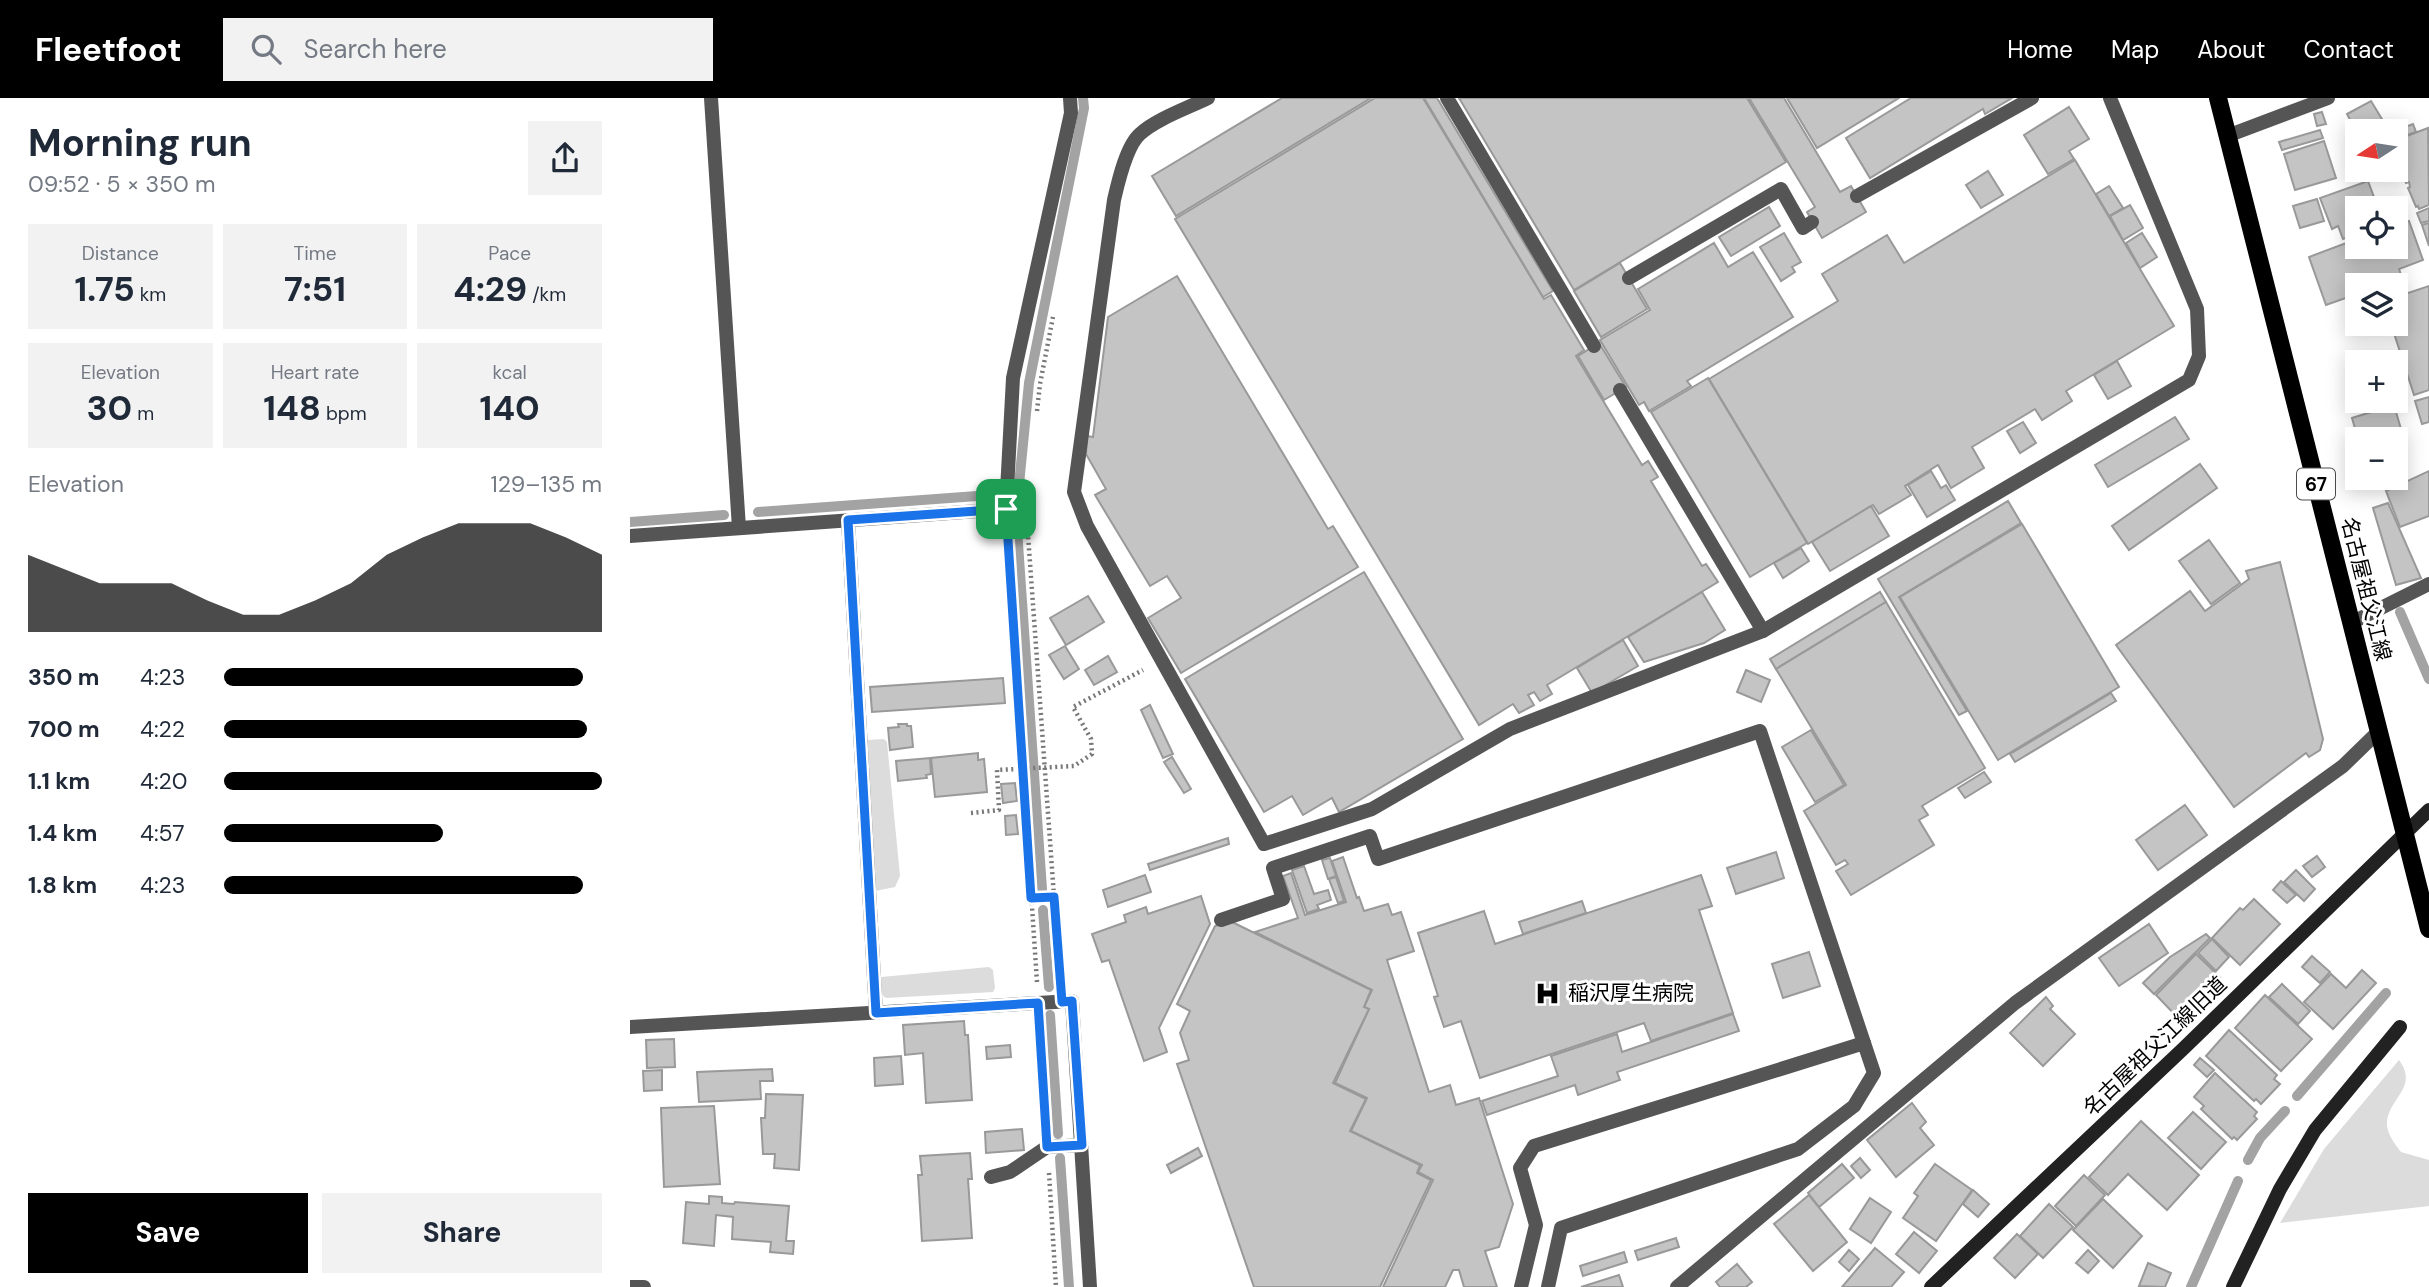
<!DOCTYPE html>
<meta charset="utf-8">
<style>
:root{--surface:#fff;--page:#f2f2f3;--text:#1f2937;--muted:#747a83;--accent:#000}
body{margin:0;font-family:"DM Sans","Noto Sans JP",sans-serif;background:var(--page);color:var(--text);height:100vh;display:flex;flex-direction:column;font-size:26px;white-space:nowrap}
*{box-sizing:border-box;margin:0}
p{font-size:23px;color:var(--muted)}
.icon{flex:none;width:38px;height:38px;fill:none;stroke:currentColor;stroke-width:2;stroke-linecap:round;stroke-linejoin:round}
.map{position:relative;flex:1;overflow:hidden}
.sheet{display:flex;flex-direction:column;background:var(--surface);width:630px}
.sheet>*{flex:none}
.needle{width:46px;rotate:258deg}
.tools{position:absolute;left:1715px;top:21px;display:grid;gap:14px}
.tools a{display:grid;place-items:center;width:63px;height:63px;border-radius:0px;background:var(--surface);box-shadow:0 4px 18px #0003;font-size:35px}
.pin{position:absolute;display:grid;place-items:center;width:60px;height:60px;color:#fff;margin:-30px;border-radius:14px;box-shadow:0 4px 10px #0006}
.round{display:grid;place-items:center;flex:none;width:74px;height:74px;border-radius:0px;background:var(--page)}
.overview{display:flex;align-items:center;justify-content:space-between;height:119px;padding:0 28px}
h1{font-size:38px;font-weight:700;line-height:52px}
.figures{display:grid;grid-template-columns:repeat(3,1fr);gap:10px;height:119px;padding:7px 28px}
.figures div{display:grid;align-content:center;border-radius:0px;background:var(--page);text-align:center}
.figures b{font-size:35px;font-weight:700}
.figures small{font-size:19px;font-weight:400}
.figures p{font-size:19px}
.chart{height:196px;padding:14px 28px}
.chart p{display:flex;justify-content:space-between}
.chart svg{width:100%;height:126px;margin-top:7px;fill:var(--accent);opacity:.7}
.action{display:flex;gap:14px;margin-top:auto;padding:14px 28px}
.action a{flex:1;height:80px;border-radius:0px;background:var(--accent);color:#fff;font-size:28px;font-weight:700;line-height:80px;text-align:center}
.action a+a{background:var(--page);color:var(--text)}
ul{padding:0 28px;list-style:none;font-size:23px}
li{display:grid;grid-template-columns:112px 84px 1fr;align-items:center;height:52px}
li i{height:18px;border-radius:9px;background:var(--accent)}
header{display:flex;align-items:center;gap:42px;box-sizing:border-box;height:98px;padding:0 35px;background:var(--accent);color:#fff}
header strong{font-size:33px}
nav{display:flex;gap:38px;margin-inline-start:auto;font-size:24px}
.search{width:490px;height:63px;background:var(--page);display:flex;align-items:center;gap:18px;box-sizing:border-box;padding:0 24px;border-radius:0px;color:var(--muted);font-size:26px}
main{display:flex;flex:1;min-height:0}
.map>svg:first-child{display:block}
.green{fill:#dcdcdc}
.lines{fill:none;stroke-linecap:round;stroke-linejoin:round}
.stream{stroke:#a3a3a3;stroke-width:10}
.building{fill:#c4c4c4;stroke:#999;stroke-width:2}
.path{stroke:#777;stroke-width:4.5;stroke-dasharray:2 3.5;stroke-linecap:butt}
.lane{stroke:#555;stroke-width:14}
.street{stroke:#555;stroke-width:14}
.secondary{stroke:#222;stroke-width:14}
.primary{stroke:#000;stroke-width:18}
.route-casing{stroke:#fff;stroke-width:14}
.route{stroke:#1a73e8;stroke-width:9}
.labels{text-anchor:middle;stroke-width:6;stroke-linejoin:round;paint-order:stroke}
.shield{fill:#fff;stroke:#4c4c4c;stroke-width:2}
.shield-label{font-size:19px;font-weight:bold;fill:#000}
.street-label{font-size:21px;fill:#000;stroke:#fff}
.poi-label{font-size:21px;fill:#000;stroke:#fff;text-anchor:start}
</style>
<header>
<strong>Fleetfoot</strong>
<div class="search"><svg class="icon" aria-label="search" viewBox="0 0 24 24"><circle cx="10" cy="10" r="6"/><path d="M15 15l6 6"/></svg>Search here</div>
<nav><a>Home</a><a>Map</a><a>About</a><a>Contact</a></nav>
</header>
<main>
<section class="sheet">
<div class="overview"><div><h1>Morning run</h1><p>09:52 · 5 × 350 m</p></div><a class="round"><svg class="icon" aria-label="share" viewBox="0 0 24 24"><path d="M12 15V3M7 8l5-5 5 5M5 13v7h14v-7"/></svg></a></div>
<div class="figures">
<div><p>Distance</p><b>1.75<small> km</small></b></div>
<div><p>Time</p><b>7:51</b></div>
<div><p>Pace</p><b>4:29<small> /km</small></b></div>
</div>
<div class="figures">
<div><p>Elevation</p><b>30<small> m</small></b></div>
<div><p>Heart rate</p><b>148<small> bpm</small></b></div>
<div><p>kcal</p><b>140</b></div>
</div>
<div class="chart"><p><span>Elevation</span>129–135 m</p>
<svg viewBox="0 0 160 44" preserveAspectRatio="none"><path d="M0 44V17L10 22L20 27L30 27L40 27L50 33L60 38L70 38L80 33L90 27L100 17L110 11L120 6L130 6L140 6L150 11L160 17V44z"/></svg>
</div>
<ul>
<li><b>350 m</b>4:23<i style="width:95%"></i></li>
<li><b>700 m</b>4:22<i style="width:96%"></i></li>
<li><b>1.1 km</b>4:20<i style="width:100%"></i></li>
<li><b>1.4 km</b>4:57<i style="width:58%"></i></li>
<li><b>1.8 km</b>4:23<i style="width:95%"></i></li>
</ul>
<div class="action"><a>Save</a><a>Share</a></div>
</section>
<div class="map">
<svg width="1799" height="1189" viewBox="0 0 1799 1189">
<rect width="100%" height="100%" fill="#fff"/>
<g class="green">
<polygon points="254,641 257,644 270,778 265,789 245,793 237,642"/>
<polygon points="359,869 363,872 365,890 363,894 256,900 252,897 251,879"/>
<path d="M1769,962C1789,989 1759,1000 1757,1024C1756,1035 1765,1046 1771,1054L1799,1062V1108L1650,1125L1694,1051Z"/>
</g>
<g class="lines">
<g class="stream">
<polyline points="128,414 347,398"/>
<polyline points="0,424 94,417"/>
<polyline points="1770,514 1799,581"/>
<polyline points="412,791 386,417 399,285 454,10 453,0"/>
<polyline points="413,812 419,889"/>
<polyline points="420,917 428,1036"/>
<polyline points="1667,998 1756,895"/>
<polyline points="430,1060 439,1189"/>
<polyline points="1618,1062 1630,1040 1655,1013"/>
<polyline points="1561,1189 1608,1083"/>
</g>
</g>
<g class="building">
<polygon points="652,0 741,0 546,118 522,78"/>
<polygon points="745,0 793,0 914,201 921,197 954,252 946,258 1012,367 1018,363 1028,379 1021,383 1072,468 1076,466 1088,484 917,587 922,596 910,603 904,594 898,597 904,607 889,615 883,606 849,627 545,121"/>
<polygon points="794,0 807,0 923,193 913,199"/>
<polygon points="829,0 1117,0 1156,64 944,192"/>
<polygon points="1119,0 1154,0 1210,94 1221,88 1236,114 1192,140 1177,114 1185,109"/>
<polygon points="1157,0 1269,0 1187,50"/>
<polygon points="1281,0 1382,0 1355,16 1353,11 1240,80 1216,40"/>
<polygon points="1741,3 1755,26 1742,33 1727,33 1727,35 1717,16"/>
<polygon points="1439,9 1459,41 1439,53 1444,61 1418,76 1394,37"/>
<polygon points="1692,14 1696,26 1687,28 1684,16"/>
<polygon points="1783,26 1786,34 1766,41 1765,33"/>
<polygon points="1798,30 1799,107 1789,111 1788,108 1786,109 1778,90 1780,89 1779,84 1776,85 1771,71 1773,70 1766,51 1766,42"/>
<polygon points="1690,32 1693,40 1652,52 1649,44"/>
<polygon points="1694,43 1706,80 1665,92 1654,56"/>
<polygon points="1445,62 1544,228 1436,293 1442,303 1412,322 1405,311 1342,349 1354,370 1321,390 1308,367 1275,388 1281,397 1249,416 1243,407 1178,446 1079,281 1208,203 1192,176 1257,137 1274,165"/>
<polygon points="1358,73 1373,97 1351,110 1336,87"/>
<polygon points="1738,83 1748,110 1727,110 1727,136 1713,141 1708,128 1702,131 1690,100"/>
<polygon points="1479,88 1493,110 1479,118 1466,96"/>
<polygon points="1687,101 1694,123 1670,130 1663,108"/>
<polygon points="1500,107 1513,130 1493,142 1480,118"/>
<polygon points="1139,109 1150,128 1101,158 1089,139"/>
<polygon points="1799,110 1799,123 1791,125 1787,115"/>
<polygon points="1779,123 1793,162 1769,171 1772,180 1752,187 1727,187 1727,196 1696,207 1679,159 1727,141 1727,149 1766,149 1766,127"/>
<polygon points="1799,125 1799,148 1792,127"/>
<polygon points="1154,135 1171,164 1162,169 1165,174 1151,183 1130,149"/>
<polygon points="1512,135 1527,159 1510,170 1496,145"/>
<polygon points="1084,145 1098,169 1123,154 1163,219 1057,283 1061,288 1019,313 1014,304 1009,307 970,242 1020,212 1008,191"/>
<polygon points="990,165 1017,211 971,239 944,193"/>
<polygon points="547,178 698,431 703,428 728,469 551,575 518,520 551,500 537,478 520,488 465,397 476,391 456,356 457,338 463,339 478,219"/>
<polygon points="1799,188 1799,292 1784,297 1761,226 1766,226 1766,199"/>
<polygon points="969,245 996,289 974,302 948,258"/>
<polygon points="1487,263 1501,288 1478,301 1464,277"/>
<polygon points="1078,280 1177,445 1120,479 1021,314"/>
<polygon points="1799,299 1799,324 1792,326 1785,303"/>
<polygon points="1731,303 1761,303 1762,305 1734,313"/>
<polygon points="1764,307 1771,331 1737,341 1728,341 1722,320"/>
<polygon points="1545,319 1559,341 1478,389 1465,367"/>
<polygon points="1393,324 1406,345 1390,355 1377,333"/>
<polygon points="1570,366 1587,390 1499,452 1482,428"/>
<polygon points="1301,373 1311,390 1316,387 1325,402 1297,419 1278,387"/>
<polygon points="1799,373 1799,418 1770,429 1756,393"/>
<polygon points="1378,403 1391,425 1269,499 1337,613 1329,617 1248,481"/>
<polygon points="1758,405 1791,480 1766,487 1743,410"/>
<polygon points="1241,408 1259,438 1200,473 1182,444"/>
<polygon points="1392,426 1489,589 1368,662 1270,499"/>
<polygon points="1579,442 1610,485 1581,506 1549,463"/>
<polygon points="1171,450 1179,463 1153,480 1144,465"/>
<polygon points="1650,464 1693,641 1690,652 1679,659 1676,655 1604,709 1486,547 1560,493 1575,513 1619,481 1616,473"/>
<polygon points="734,474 833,641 709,714 702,700 673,717 662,698 634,714 555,581"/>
<polygon points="1072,494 1095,532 1074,545 1014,564 998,539"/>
<polygon points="1250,494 1256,504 1146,571 1140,561"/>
<polygon points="458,498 474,524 436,547 420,520"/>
<polygon points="1256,504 1355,670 1292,708 1298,717 1289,722 1304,747 1221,797 1206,773 1218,766 1215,762 1206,767 1174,713 1216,687 1146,571"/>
<polygon points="993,542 1008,568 962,595 947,570"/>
<polygon points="435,548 449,571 434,581 419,557"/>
<polygon points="478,558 487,574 464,587 455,572"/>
<polygon points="1116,572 1140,582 1131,604 1107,594"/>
<polygon points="373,580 375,605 242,614 240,589"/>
<polygon points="1481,595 1486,603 1385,664 1380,656"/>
<polygon points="520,607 543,656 533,660 511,612"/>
<polygon points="268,626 277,626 277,628 281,628 283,649 260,652 258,630 269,629"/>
<polygon points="1181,632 1214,687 1185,704 1152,649"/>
<polygon points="348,655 348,662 354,661 357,694 305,699 301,660"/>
<polygon points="542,659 561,691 554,695 534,664"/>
<polygon points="300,660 301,676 296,677 297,680 268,683 266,663"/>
<polygon points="1354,674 1361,684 1335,700 1328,690"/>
<polygon points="385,685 387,703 373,705 371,686"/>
<polygon points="1555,707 1577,737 1528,772 1506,742"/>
<polygon points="386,717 388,736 376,737 375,718"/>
<polygon points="598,740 599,746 520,772 518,766"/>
<polygon points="1146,754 1154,780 1106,796 1097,770"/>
<polygon points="1687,758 1695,769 1682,779 1673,768"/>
<polygon points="713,759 727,800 729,799 734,813 758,806 762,817 771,814 784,853 757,862 799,994 820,987 826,1007 849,1000 883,1106 869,1149 855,1153 867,1189 834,1189 829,1172 823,1172 815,1189 753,1189 803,1082 788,1074 792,1067 721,1033 737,1000 705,985 739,911 734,909 742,892 625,834 668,820 653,778 661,775 675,817 716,804 702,763"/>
<polygon points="700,760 706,778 698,781 692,762"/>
<polygon points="674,768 684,796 698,792 701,802 687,807 689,811 677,815 662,772"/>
<polygon points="1666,772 1685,791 1674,803 1654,784"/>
<polygon points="515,777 521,794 478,809 473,792"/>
<polygon points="1071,777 1082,808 1069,812 1103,915 1021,943 1014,925 850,980 831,923 814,929 804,899 808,898 788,835 854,813 865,846"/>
<polygon points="706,779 714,803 708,805 699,781"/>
<polygon points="1651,783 1666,797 1657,805 1643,792"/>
<polygon points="571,798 580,826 529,930 537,954 514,963 479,862 472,864 462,836 496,824 494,817 516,809 518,816"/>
<polygon points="1624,801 1650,826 1610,867 1582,840 1610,810 1613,812"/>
<polygon points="952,803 956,815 893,836 889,824"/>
<polygon points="600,823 741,892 734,909 739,911 703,985 736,1001 720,1033 790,1067 787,1075 801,1082 750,1189 624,1189 547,966 559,962 550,935 560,913 547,906 585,828"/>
<polygon points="1519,826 1538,855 1489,888 1469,860"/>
<polygon points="1576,836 1580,840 1524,896 1513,885 1540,859"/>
<polygon points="1582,841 1599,859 1586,873 1568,855"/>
<polygon points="1179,854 1190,888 1153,900 1142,866"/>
<polygon points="1566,856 1590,879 1548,920 1526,897"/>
<polygon points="1682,858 1700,874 1690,885 1672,869"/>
<polygon points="1732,872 1746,885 1703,931 1674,904 1701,876 1716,890"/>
<polygon points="1652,886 1680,913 1668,926 1639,899"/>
<polygon points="1635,897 1682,941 1651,973 1605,930"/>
<polygon points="1416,899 1423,908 1420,911 1445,936 1413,968 1380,935"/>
<polygon points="1103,916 1109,933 987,974 990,982 948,997 945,987 857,1017 852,1003 928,978 921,958 987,936 992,954"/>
<polygon points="334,923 335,937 338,937 342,1002 296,1005 293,955 275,957 273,927"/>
<polygon points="1599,932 1647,977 1644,981 1650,986 1631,1006 1626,1001 1624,1003 1576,958"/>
<polygon points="44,941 45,969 17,970 16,942"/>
<polygon points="380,947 381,959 357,961 356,949"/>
<polygon points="271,958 273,986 245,988 244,960"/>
<polygon points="1570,960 1584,972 1577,979 1564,967"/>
<polygon points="142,971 143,983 130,983 131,1001 69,1004 67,974"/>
<polygon points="32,972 32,992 14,993 13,973"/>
<polygon points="1585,975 1627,1014 1624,1018 1627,1021 1607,1042 1604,1039 1602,1041 1571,1011 1574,1008 1564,999"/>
<polygon points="136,996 173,997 169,1072 144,1070 145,1056 133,1056 131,1020 135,1020"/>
<polygon points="1282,1005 1296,1024 1290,1030 1304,1047 1266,1079 1237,1042"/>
<polygon points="84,1008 90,1086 34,1089 31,1010"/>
<polygon points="1563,1014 1596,1044 1571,1071 1538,1040"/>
<polygon points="1511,1023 1569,1077 1537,1112 1498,1076 1478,1097 1459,1079"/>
<polygon points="392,1031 394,1052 356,1055 355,1034"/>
<polygon points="568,1050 572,1058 541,1075 537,1067"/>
<polygon points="340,1055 342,1081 338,1081 342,1140 292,1143 288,1077 292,1077 290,1058"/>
<polygon points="1230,1060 1240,1072 1231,1080 1221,1068"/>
<polygon points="1212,1066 1224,1080 1189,1109 1178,1095"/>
<polygon points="1305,1066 1342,1092 1306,1143 1273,1120 1288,1098 1284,1095"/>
<polygon points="1454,1077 1475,1097 1446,1128 1425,1108"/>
<polygon points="1343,1092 1359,1106 1348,1119 1333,1106"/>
<polygon points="1179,1097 1217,1144 1183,1173 1144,1126"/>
<polygon points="79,1098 92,1099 92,1105 104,1106 105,1104 159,1108 156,1143 164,1143 163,1156 140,1154 141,1144 102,1141 103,1119 86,1117 84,1148 53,1145 56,1104 79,1106"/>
<polygon points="1240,1100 1261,1114 1241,1145 1220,1131"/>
<polygon points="1473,1101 1512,1138 1483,1170 1443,1132"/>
<polygon points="1419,1106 1443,1129 1413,1160 1390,1138"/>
<polygon points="1284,1134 1307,1153 1289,1175 1266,1156"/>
<polygon points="1387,1136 1408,1156 1385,1180 1364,1160"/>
<polygon points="1046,1140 1049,1149 1008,1162 1005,1153"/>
<polygon points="1245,1150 1274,1174 1261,1189 1212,1189"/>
<polygon points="1219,1152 1229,1161 1219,1173 1209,1164"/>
<polygon points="1458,1152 1469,1163 1458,1175 1446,1165"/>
<polygon points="994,1154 997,1164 953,1178 950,1168"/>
<polygon points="1518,1165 1541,1175 1535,1189 1509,1188"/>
<polygon points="1107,1166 1122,1184 1116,1189 1090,1189 1086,1184"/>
<polygon points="989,1177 993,1189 951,1189"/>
</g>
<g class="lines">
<g class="path">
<polyline points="407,313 410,286 423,219"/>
<polyline points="397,423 430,882"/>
<polyline points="377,432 407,884"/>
<polyline points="341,715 369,712 367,672 444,668 462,656 461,641 443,609 513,572"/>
<polyline points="401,800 424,799"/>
<polyline points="410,928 416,1027"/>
<polyline points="419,1075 426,1189"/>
</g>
<g class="lane">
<path d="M578,0C558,10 526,21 510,36C496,48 488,85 484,102L444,394L457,428L634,746L742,711L880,631L1133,533L1559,282L1569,258L1567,211L1480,0"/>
<polyline points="817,0 964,248"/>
<polyline points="1227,98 1402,0"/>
<polyline points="999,180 1151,91 1173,130 1182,124"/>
<polyline points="990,292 1133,533"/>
<polyline points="1721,525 1799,486"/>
<polyline points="591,822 653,801 643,770 740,738 748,761 1130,633 1234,945"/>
<polyline points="361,1079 380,1074 417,1049 452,1047"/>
<polyline points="891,1189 906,1127 890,1070 904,1048 1234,945 1244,975 1224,1008 1168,1051 931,1130 918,1189"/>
</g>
<g class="street">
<polyline points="81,0 109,430"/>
<polyline points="1597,38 1698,0"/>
<polyline points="218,422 246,915"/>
<polyline points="0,438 376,411 383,280 441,15 440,0"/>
<polyline points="0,929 442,903 460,1189"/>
<polyline points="1,1189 14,1189"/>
<polyline points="1047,1189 1385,905 1713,668 1749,633"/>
</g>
<g class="secondary">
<polyline points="1301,1189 1554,950 1799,712"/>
<polyline points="1603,1189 1650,1091 1685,1032 1770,929"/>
</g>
<polyline class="primary" points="1588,0 1799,831"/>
</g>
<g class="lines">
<defs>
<polygon id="route" points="376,411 401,800 424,799 432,904 442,903 452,1047 417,1049 408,905 246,915 218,422"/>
</defs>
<use href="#route" class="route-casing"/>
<use href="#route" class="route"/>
</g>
<defs>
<symbol id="hospital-bare" viewBox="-9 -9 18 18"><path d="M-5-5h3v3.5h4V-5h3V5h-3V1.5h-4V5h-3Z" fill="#000" stroke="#fff" stroke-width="2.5" paint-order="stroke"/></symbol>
</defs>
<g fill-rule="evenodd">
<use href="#hospital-bare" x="900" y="878" width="35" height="35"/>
</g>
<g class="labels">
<rect class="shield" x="1667" y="370.5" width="38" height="31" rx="5"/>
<g class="shield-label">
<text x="1686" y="393">67</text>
</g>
<g class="street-label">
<text transform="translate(1736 491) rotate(76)" y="7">名古屋祖父江線</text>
<text transform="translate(1525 948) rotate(-44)" y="7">名古屋祖父江線旧道</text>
</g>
<g class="poi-label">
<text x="938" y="902">稲沢厚生病院</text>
</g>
</g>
</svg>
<div class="tools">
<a><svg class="needle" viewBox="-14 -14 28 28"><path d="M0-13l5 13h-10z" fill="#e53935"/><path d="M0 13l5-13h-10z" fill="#747a83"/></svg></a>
<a><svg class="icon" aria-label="locate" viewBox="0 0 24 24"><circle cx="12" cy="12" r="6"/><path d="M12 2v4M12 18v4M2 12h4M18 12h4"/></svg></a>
<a><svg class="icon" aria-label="layers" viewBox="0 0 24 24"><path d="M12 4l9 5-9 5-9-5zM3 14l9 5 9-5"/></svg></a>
<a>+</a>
<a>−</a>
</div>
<div class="pin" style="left:376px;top:411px;background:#1e9e55"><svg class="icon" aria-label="arrive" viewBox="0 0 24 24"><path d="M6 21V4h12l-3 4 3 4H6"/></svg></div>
</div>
</main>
